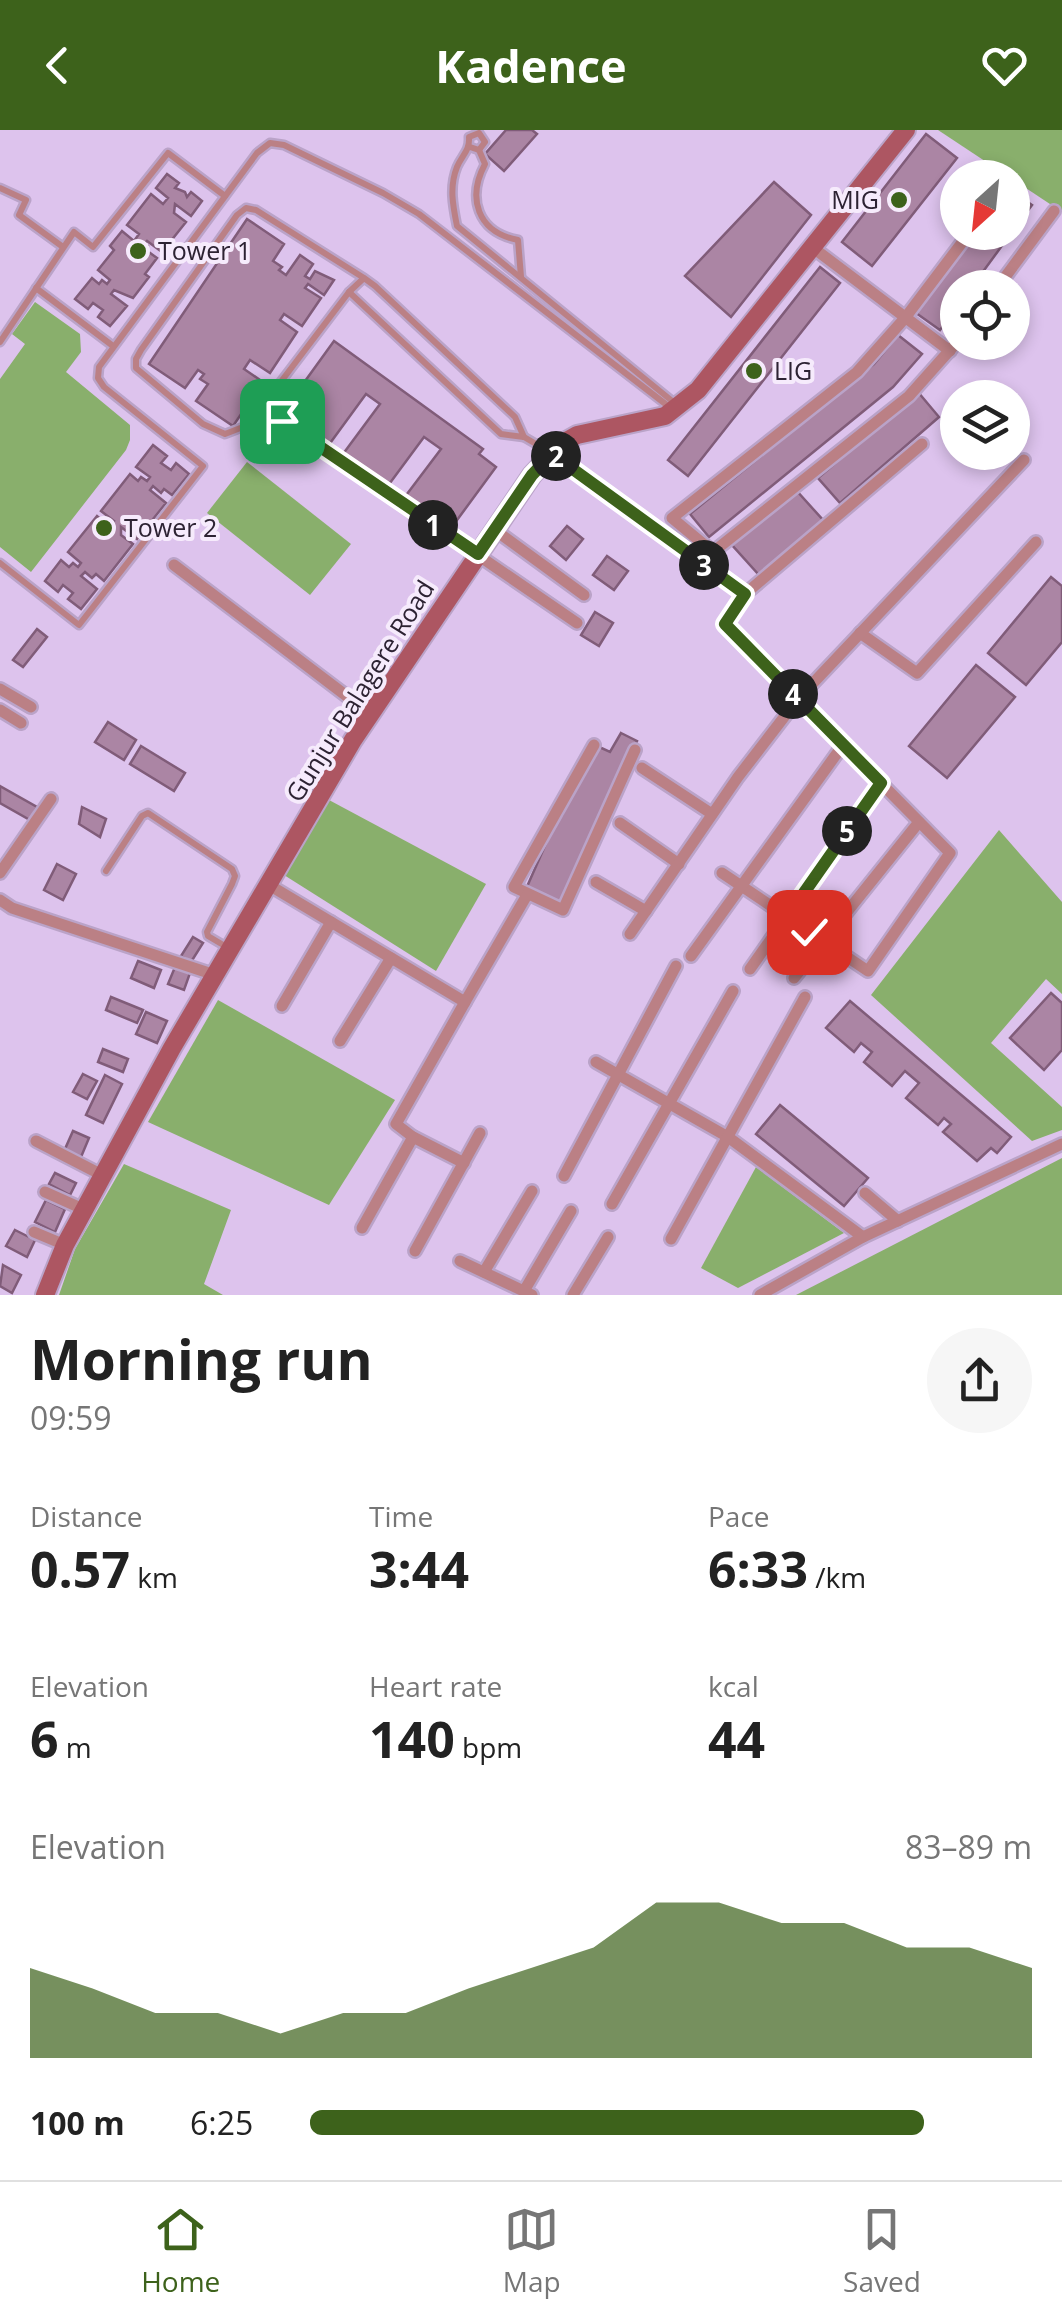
<!DOCTYPE html>
<meta charset="utf-8">
<style>
:root{--surface:#fff;--page:#f6f6f6;--text:#222;--muted:#767676;--line:#e0e0e0;--accent:#3d621b}
body{margin:0;font-family:"Open Sans",sans-serif;background:var(--page);color:var(--text);height:100vh;display:flex;flex-direction:column;font-size:38px;white-space:nowrap}
*{box-sizing:border-box;margin:0}
p{font-size:32px;color:var(--muted)}
.icon{flex:none;width:55px;height:55px;fill:none;stroke:currentColor;stroke-width:2;stroke-linecap:round;stroke-linejoin:round}
.map{position:relative;height:1165px;overflow:hidden}
.details{display:flex;flex-direction:column;background:var(--surface);flex:1}
.details>*{flex:none}
.needle{width:65px;rotate:207deg}
.buttons{position:absolute;left:940px;top:30px;display:grid;gap:20px}
.buttons a{display:grid;place-items:center;width:90px;height:90px;border-radius:50%;background:var(--surface);box-shadow:0 5px 15px #0003;font-size:50px}
.pin{position:absolute;display:grid;place-items:center;width:85px;height:85px;color:#fff;margin:-42px;border-radius:20px;box-shadow:0 5px 15px #0006}
.km{position:absolute;width:50px;height:50px;margin:-25px;border-radius:50%;background:#222;color:#fff;font-size:28px;line-height:50px;text-align:center}
.round{display:grid;place-items:center;flex:none;width:105px;height:105px;border-radius:52px;background:var(--page)}
.headline{display:flex;align-items:center;justify-content:space-between;height:170px;padding:0 30px}
h1{font-size:55px;font-weight:700;line-height:75px}
.metrics{display:grid;grid-template-columns:repeat(3,1fr);gap:15px;height:170px;padding:10px 30px}
.metrics div{display:grid;align-content:center}
.metrics b{font-size:50px;font-weight:700}
.metrics small{font-size:28px;font-weight:400}
.metrics p{font-size:28px}
.chart{height:280px;padding:20px 30px}
.chart p{display:flex;justify-content:space-between}
.chart svg{width:100%;height:180px;margin-top:10px;fill:var(--accent);opacity:.7}
ul{padding:0 30px;list-style:none;font-size:32px}
li{display:grid;grid-template-columns:160px 120px 1fr;align-items:center;height:75px}
li i{height:25px;border-radius:12px;background:var(--accent)}
header{display:flex;justify-content:space-between;align-items:center;height:130px;padding:0 30px;background:var(--accent);color:#fff;font-size:45px;font-weight:700}
.tab-bar{display:flex;justify-content:space-around;align-items:center;height:140px;border-top:2px solid var(--line);background:var(--surface);font-size:28px;color:var(--muted)}
.tab-bar a{display:grid;justify-items:center;gap:5px}
.tab-bar .selected{color:var(--accent)}
.map>svg:first-child{display:block}
.green{fill:#89af6c}
.building{fill:#ab85a4;stroke:#805c79;stroke-width:2.5}
.lines{fill:none;stroke-linecap:round;stroke-linejoin:round}
.lane-casing{stroke:#baa3c8;stroke-width:11}
.street-casing{stroke:#baa3c8;stroke-width:16}
.secondary-casing{stroke:#baa3c8;stroke-width:22}
.lane{stroke:#bb8085;stroke-width:6}
.street{stroke:#bb8085;stroke-width:11}
.secondary{stroke:#ad5662;stroke-width:18}
.route-casing{stroke:#fff;stroke-width:20}
.route{stroke:#3d621b;stroke-width:12}
.poi-dot{fill:#3d621b;stroke:#f6ebfc;stroke-width:4}
.labels{text-anchor:middle;stroke-width:8;stroke-linejoin:round;paint-order:stroke}
.poi-label{font-size:25px;fill:#2d2333;stroke:#f6ebfc;text-anchor:start}
.street-label{font-size:25px;fill:#2d2333;stroke:#f6ebfc}
</style>
<header><svg class="icon" aria-label="back" viewBox="0 0 24 24"><path d="M15 5l-7 7 7 7"/></svg>Kadence<svg class="icon" aria-label="heart" viewBox="0 0 24 24"><path d="M12 20l-8-8c-3-5 5-10 8-4 3-6 11-1 8 4z"/></svg></header>
<div class="map">
<svg width="1062" height="1165" viewBox="0 0 1062 1165">
<rect width="100%" height="100%" fill="#ddc3ed"/>
<g class="green">
<polygon points="938,0 1062,0 1062,82"/>
<polygon points="35,172 80,204 81,222 66,242 130,295 130,310 126,320 31,442 0,417 0,249 25,214 12,204"/>
<polygon points="247,332 351,414 310,465 207,383"/>
<polygon points="329,670 486,754 436,841 284,745"/>
<polygon points="999,700 1062,772 1062,864 1046,849 991,913 1062,977 1062,1000 1032,1011 871,865"/>
<polygon points="218,870 395,970 329,1075 148,992"/>
<polygon points="1062,1028 1062,1165 796,1165"/>
<polygon points="124,1034 231,1080 204,1154 223,1165 59,1165 75,1119"/>
<polygon points="756,1037 844,1103 738,1158 701,1138"/>
</g>
<g class="building">
<polygon points="506,0 532,0 537,4 504,41 485,24"/>
<polygon points="926,4 957,28 872,136 842,112"/>
<polygon points="167,44 179,53 175,58 185,62 187,67 191,62 202,71 191,86 175,74 174,83 186,92 162,122 147,111 145,113 148,116 146,120 157,128 145,144 149,147 133,168 114,160 111,164 127,176 110,196 98,187 103,180 93,173 88,179 75,169 92,148 99,154 102,150 107,154 110,150 98,140 114,120 110,116 122,101 134,111 139,104 127,95 151,64 163,74 168,68 156,58"/>
<polygon points="774,52 811,85 731,187 685,146"/>
<polygon points="1012,61 1032,75 1012,102"/>
<polygon points="247,89 284,114 273,131 282,137 279,140 286,145 300,125 313,134 305,146 310,149 315,141 334,150 324,165 308,154 305,158 321,168 302,196 284,184 280,190 297,202 270,243 250,230 244,239 263,252 233,296 196,271 208,254 200,249 204,244 198,240 185,258 149,234"/>
<polygon points="976,102 1012,102 971,158 958,158 958,176 940,200 916,183"/>
<polygon points="820,137 840,153 688,346 668,330"/>
<polygon points="898,205 922,224 893,257 709,407 690,384 874,234"/>
<polygon points="334,211 483,319 479,324 496,337 449,401 404,368 441,319 424,307 387,357 343,324 380,274 366,264 328,316 282,283"/>
<polygon points="918,262 939,287 840,373 818,348"/>
<polygon points="153,315 167,326 161,333 171,340 176,333 189,344 172,365 164,359 161,363 153,356 150,360 166,373 137,409 121,397 121,405 133,414 104,451 96,444 92,448 85,442 81,446 97,459 81,479 68,469 73,463 63,455 58,462 45,451 61,430 69,437 73,433 78,437 81,433 68,422 97,386 110,397 114,391 101,381 130,344 138,351 141,347 147,351 150,347 136,337"/>
<polygon points="796,360 823,390 759,445 732,415"/>
<polygon points="567,396 583,409 566,430 550,416"/>
<polygon points="607,426 628,441 614,460 593,445"/>
<polygon points="1051,447 1062,456 1062,512 1026,555 988,523"/>
<polygon points="595,482 613,493 599,516 581,505"/>
<polygon points="37,499 47,507 23,537 13,530"/>
<polygon points="976,535 1015,567 947,648 909,616"/>
<polygon points="108,592 136,610 124,630 95,612"/>
<polygon points="621,603 637,611 563,776 526,759 559,684 562,685 577,652 579,653 597,616 610,622"/>
<polygon points="141,616 185,643 174,661 130,634"/>
<polygon points="0,656 37,677 30,690 0,673"/>
<polygon points="82,677 106,689 100,707 79,694"/>
<polygon points="57,734 76,744 63,770 44,760"/>
<polygon points="193,807 203,813 191,832 181,826"/>
<polygon points="138,831 161,840 154,858 131,848"/>
<polygon points="175,837 190,843 184,860 168,854"/>
<polygon points="1051,863 1062,873 1062,920 1044,940 1010,908"/>
<polygon points="111,867 143,880 137,893 106,880"/>
<polygon points="850,871 1011,1007 997,1023 991,1018 977,1031 943,1002 951,994 944,988 938,995 906,968 919,953 905,941 892,956 864,932 872,922 861,913 854,922 826,898"/>
<polygon points="146,882 167,891 157,913 136,904"/>
<polygon points="103,919 128,929 123,942 98,932"/>
<polygon points="83,944 97,951 87,969 73,962"/>
<polygon points="105,945 122,954 103,993 86,985"/>
<polygon points="780,975 868,1048 844,1076 756,1004"/>
<polygon points="73,1001 89,1008 81,1027 65,1019"/>
<polygon points="55,1043 76,1053 70,1065 49,1054"/>
<polygon points="46,1070 65,1079 55,1102 35,1092"/>
<polygon points="15,1100 35,1110 27,1127 6,1116"/>
<polygon points="3,1135 21,1145 12,1163 0,1156"/>
</g>
<g class="lines">
<defs>
<g id="lane">
<path d="M470,17L479,20L485,12L479,3L469,7C470,21 462,25 457,37C449,57 453,76 457,96L677,275"/>
<path d="M479,20L485,34C467,68 477,102 518,110L521,147"/>
<polyline points="0,58 26,70 19,85 63,117"/>
<polyline points="364,148 349,162 248,295 225,304 203,294 136,238 136,229 141,220 237,85 246,78 256,80 364,148 375,156 515,287 524,307"/>
<polyline points="36,158 113,216"/>
<polyline points="349,162 501,304 524,307 548,321"/>
<polyline points="0,212 74,102 93,117 168,23 225,66"/>
<polyline points="0,433 79,495 203,336 104,257 98,248 99,237 257,23 270,13 284,15 383,63 419,84 672,279"/>
<polyline points="106,741 142,686 148,683 232,739 235,746 232,754 207,802 208,806 230,819"/>
</g>
<g id="street">
<polyline points="812,117 950,221"/>
<polyline points="997,158 1054,81"/>
<polyline points="958,211 909,266 713,422 672,388 857,242 905,188 970,102"/>
<polyline points="282,291 577,493"/>
<polyline points="553,323 745,464"/>
<polyline points="495,400 584,465"/>
<polyline points="174,435 369,583"/>
<polyline points="860,503 917,543 1036,412"/>
<polyline points="0,559 31,577"/>
<polyline points="0,580 21,593"/>
<polyline points="594,615 514,757 563,780 635,620"/>
<polyline points="642,638 712,684"/>
<polyline points="620,693 679,734"/>
<polyline points="0,743 51,669"/>
<polyline points="722,743 868,841 950,723 725,495 745,464 922,314"/>
<polyline points="596,752 646,781"/>
<polyline points="269,755 465,872 396,994 413,1007 464,1033"/>
<polyline points="0,770 12,778 215,845"/>
<polyline points="630,804 738,647 798,569 1024,330"/>
<polyline points="691,826 843,615"/>
<polyline points="750,839 881,653"/>
<polyline points="794,848 919,692"/>
<polyline points="465,872 527,765"/>
<polyline points="282,876 331,792"/>
<polyline points="340,911 391,828"/>
<polyline points="596,932 728,1007 863,1107"/>
<polyline points="36,1011 102,1045"/>
<polyline points="564,1046 676,836"/>
<polyline points="45,1062 83,1079"/>
<polyline points="865,1063 898,1091"/>
<polyline points="612,1074 733,861"/>
<polyline points="362,1098 413,1007"/>
<polyline points="34,1102 65,1115"/>
<polyline points="671,1109 805,867"/>
<polyline points="415,1121 480,1003"/>
<polyline points="460,1131 532,1165"/>
<polyline points="484,1142 532,1061"/>
<polyline points="524,1161 571,1081"/>
<polyline points="573,1165 608,1107"/>
<polyline points="760,1165 863,1107 1062,1014"/>
</g>
<polyline id="secondary" points="45,1165 65,1115 172,918 353,610 532,345 561,314 577,305 665,286 698,260 906,0"/>
</defs>
<use href="#lane" class="lane-casing"/>
<use href="#street" class="street-casing"/>
<use href="#secondary" class="secondary-casing"/>
<use href="#lane" class="lane"/>
<use href="#street" class="street"/>
<use href="#secondary" class="secondary"/>
</g>
<g class="lines">
<defs>
<polyline id="route" points="282,291 478,424 532,345 552,324 745,464 725,494 881,653 787,787 809,802"/>
</defs>
<use href="#route" class="route-casing"/>
<use href="#route" class="route"/>
</g>
<g class="poi-dot">
<circle cx="899" cy="70" r="10"/>
<circle cx="138" cy="121" r="10"/>
<circle cx="754" cy="241" r="10"/>
<circle cx="104" cy="398" r="10"/>
</g>
<g class="labels">
<g class="poi-label">
<text x="879" y="79" text-anchor="end">MIG</text>
<text x="158" y="130">Tower 1</text>
<text x="774" y="250">LIG</text>
<text x="124" y="407">Tower 2</text>
</g>
<g class="street-label">
<text transform="translate(360 561) rotate(-58)" y="9">Gunjur Balagere Road</text>
</g>
</g>
</svg>
<div class="buttons">
<a><svg class="needle" viewBox="-14 -14 28 28"><path d="M0-13l5 13h-10z" fill="#e53935"/><path d="M0 13l5-13h-10z" fill="#767676"/></svg></a>
<a><svg class="icon" aria-label="locate" viewBox="0 0 24 24"><circle cx="12" cy="12" r="6"/><path d="M12 2v4M12 18v4M2 12h4M18 12h4"/></svg></a>
<a><svg class="icon" aria-label="layers" viewBox="0 0 24 24"><path d="M12 4l9 5-9 5-9-5zM3 14l9 5 9-5"/></svg></a>
</div>
<div class="pin" style="left:282px;top:291px;background:#1e9e55"><svg class="icon" aria-label="arrive" viewBox="0 0 24 24"><path d="M6 21V4h12l-3 4 3 4H6"/></svg></div>
<div class="pin" style="left:809px;top:802px;background:#d93025"><svg class="icon" aria-label="check" viewBox="0 0 24 24"><path d="M5 12l5 5 9-10"/></svg></div>
<b class="km" style="left:433px;top:395px">1</b>
<b class="km" style="left:556px;top:326px">2</b>
<b class="km" style="left:704px;top:435px">3</b>
<b class="km" style="left:793px;top:564px">4</b>
<b class="km" style="left:847px;top:701px">5</b>
</div>
<section class="details">
<div class="headline"><div><h1>Morning run</h1><p>09:59</p></div><a class="round"><svg class="icon" aria-label="share" viewBox="0 0 24 24"><path d="M12 15V3M7 8l5-5 5 5M5 13v7h14v-7"/></svg></a></div>
<div class="metrics">
<div><p>Distance</p><b>0.57<small> km</small></b></div>
<div><p>Time</p><b>3:44</b></div>
<div><p>Pace</p><b>6:33<small> /km</small></b></div>
</div>
<div class="metrics">
<div><p>Elevation</p><b>6<small> m</small></b></div>
<div><p>Heart rate</p><b>140<small> bpm</small></b></div>
<div><p>kcal</p><b>44</b></div>
</div>
<div class="chart"><p><span>Elevation</span>83–89 m</p>
<svg viewBox="0 0 160 44" preserveAspectRatio="none"><path d="M0 44V22L10 27L20 33L30 33L40 38L50 33L60 33L70 27L80 22L90 17L100 6L110 6L120 11L130 11L140 17L150 17L160 22V44z"/></svg>
</div>
<ul>
<li><b>100 m</b>6:25<i style="width:85%"></i></li>
</ul>
</section>
<nav class="tab-bar">
<a class="selected"><svg class="icon" aria-label="home" viewBox="0 0 24 24"><path d="M3 11l9-7 9 7M6 9v11h12V9"/></svg>Home</a>
<a><svg class="icon" aria-label="map" viewBox="0 0 24 24"><path d="M3 6l6-2 6 2 6-2v14l-6 2-6-2-6 2zM9 4v14M15 6v14"/></svg>Map</a>
<a><svg class="icon" aria-label="saved" viewBox="0 0 24 24"><path d="M7 4h10v16l-5-4-5 4z"/></svg>Saved</a>
</nav>
